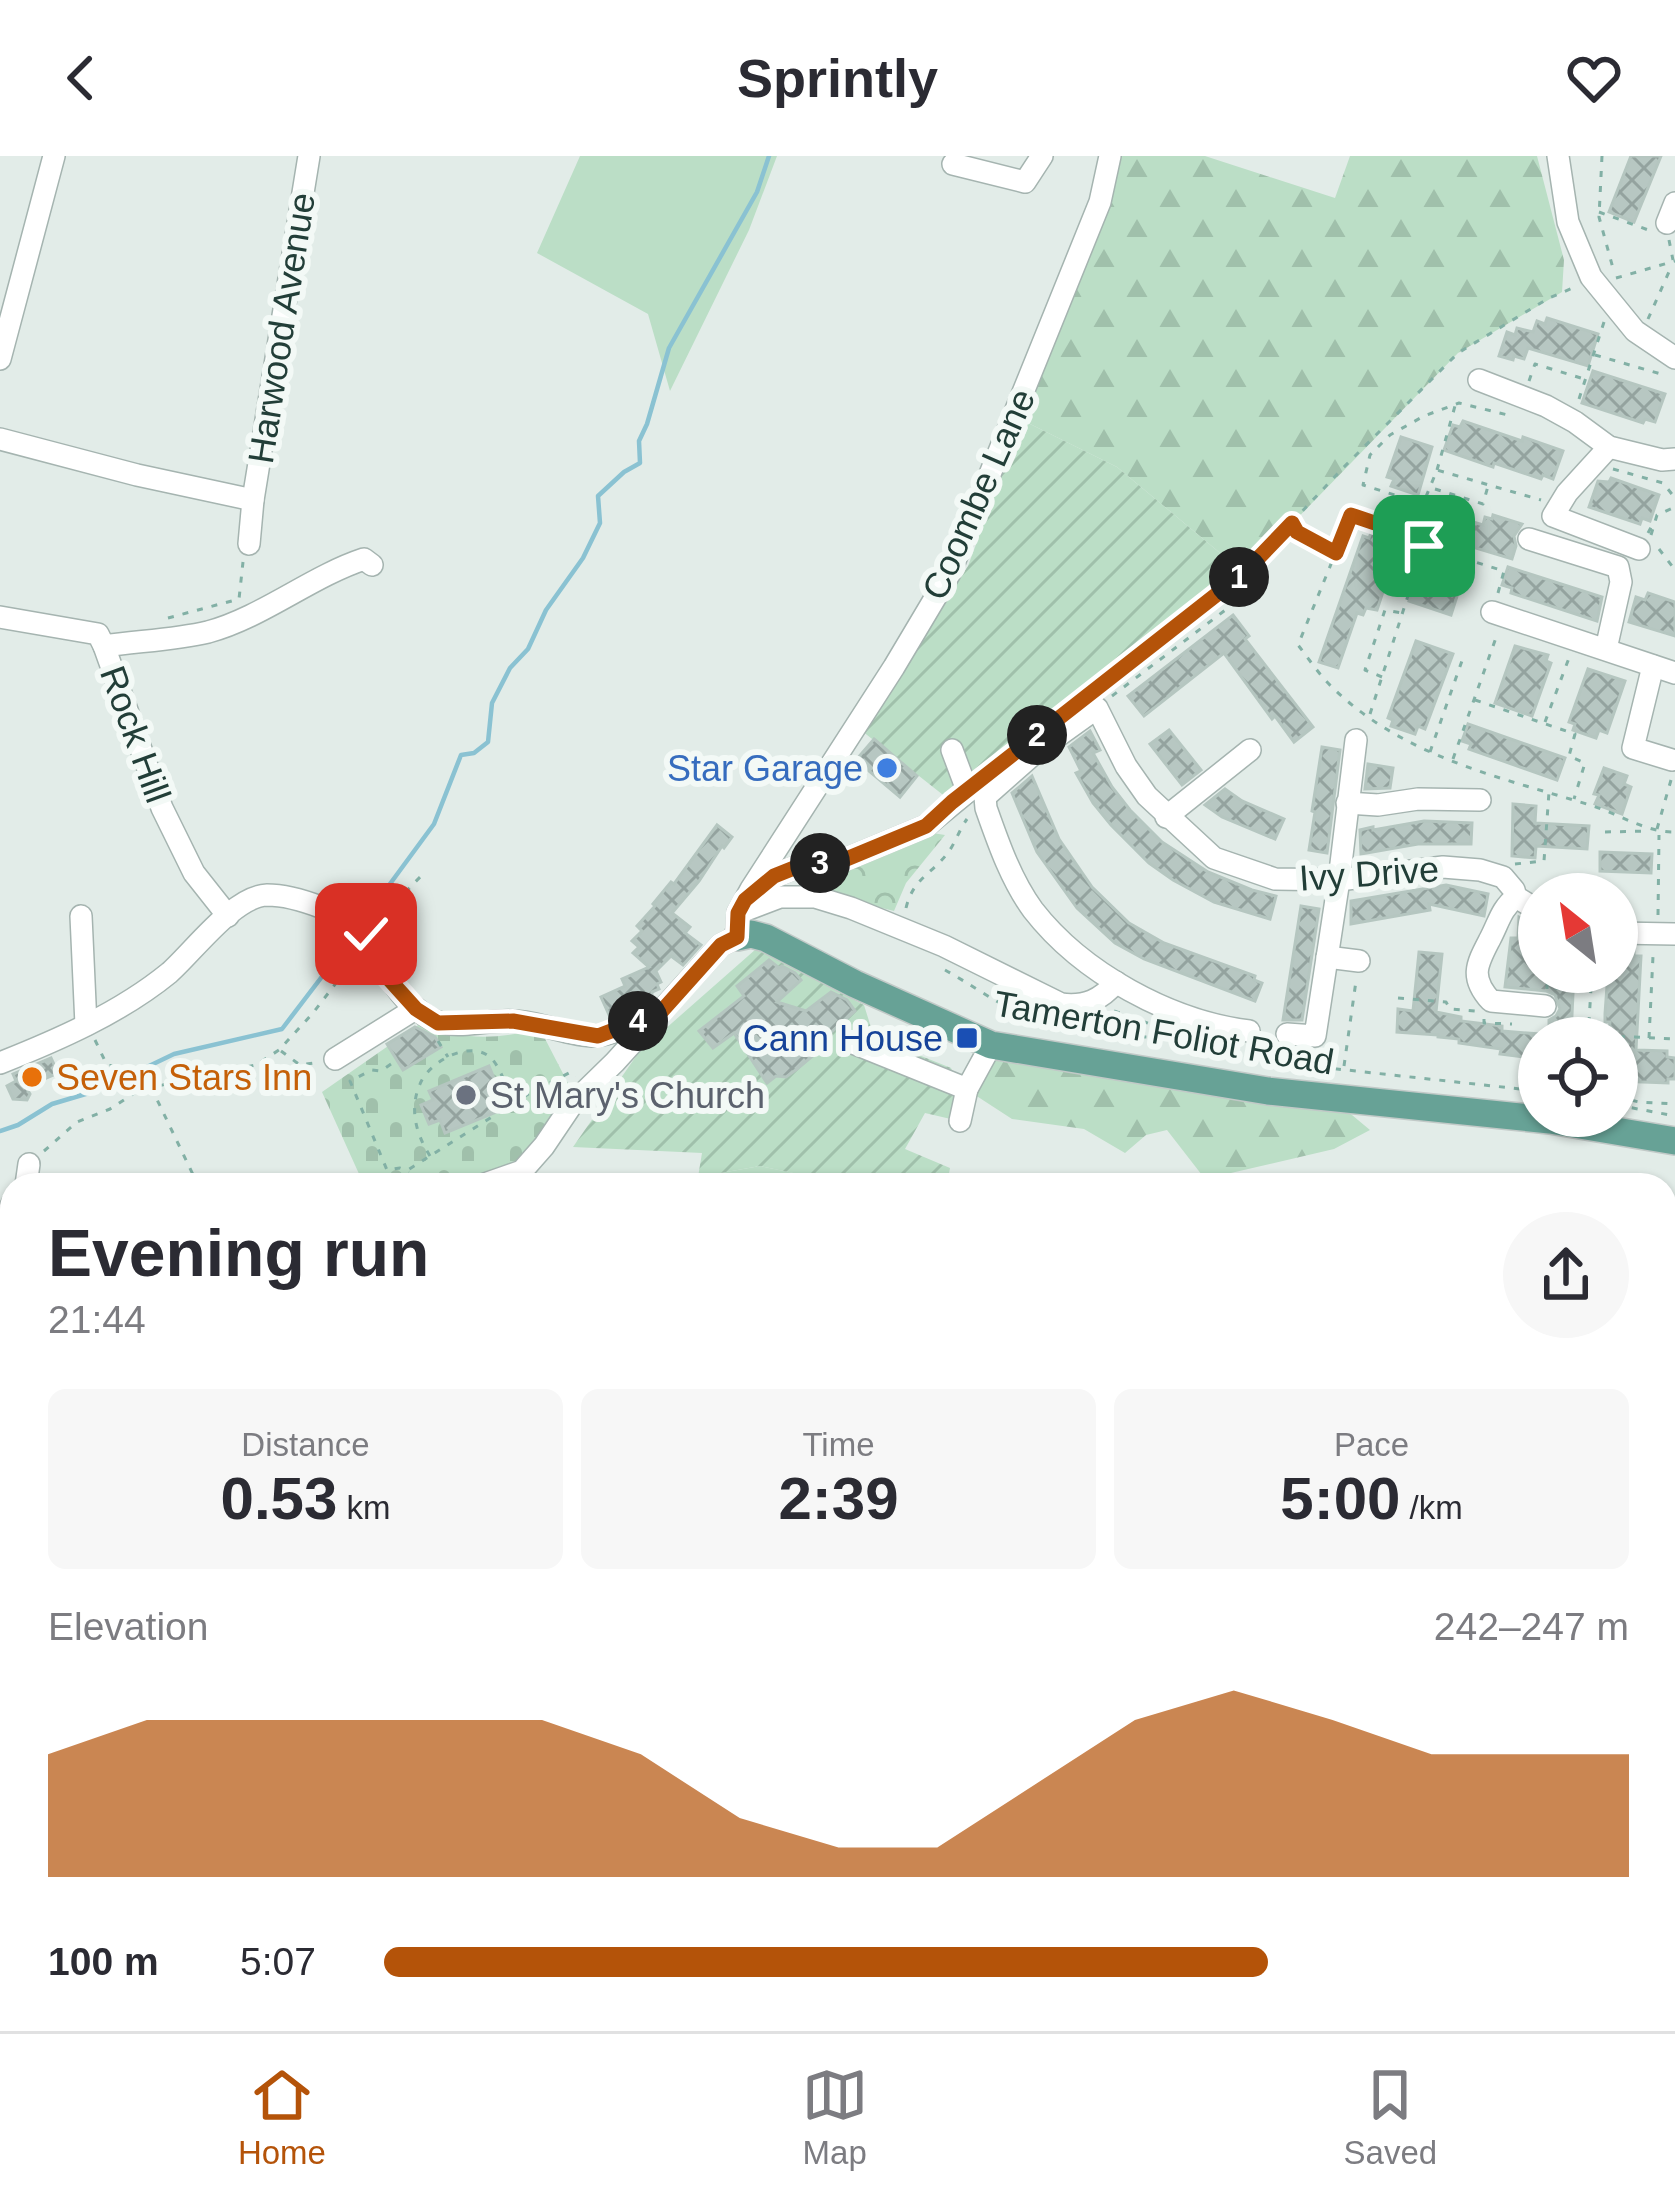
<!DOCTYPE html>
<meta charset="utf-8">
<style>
:root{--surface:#fff;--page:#f7f7f7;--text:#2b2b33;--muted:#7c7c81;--line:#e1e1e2;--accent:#b45309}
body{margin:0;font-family:Helvetica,sans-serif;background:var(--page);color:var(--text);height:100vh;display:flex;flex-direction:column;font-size:45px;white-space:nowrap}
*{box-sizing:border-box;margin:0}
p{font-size:39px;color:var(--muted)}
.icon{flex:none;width:66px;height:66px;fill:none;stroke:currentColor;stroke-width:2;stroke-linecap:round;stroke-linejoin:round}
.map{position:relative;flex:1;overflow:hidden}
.drawer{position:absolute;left:0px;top:1017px;width:1677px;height:858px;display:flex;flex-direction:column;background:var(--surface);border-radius:36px 36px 0 0;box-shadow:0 3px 9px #0004}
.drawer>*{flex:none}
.needle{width:78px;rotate:330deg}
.controls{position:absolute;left:1518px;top:717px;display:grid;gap:24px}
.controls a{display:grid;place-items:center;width:120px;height:120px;border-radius:50%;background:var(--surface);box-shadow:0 3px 9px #0004;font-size:60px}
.pin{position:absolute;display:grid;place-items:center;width:102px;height:102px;color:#fff;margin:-51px;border-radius:24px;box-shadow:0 6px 18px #0006}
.km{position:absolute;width:60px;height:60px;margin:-30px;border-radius:50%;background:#222;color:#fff;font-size:33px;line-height:60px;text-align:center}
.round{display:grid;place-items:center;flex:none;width:126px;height:126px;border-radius:63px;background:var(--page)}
.summary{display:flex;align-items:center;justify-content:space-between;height:204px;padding:0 48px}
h1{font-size:66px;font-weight:700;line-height:90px}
.figures{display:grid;grid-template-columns:repeat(3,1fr);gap:18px;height:204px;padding:12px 48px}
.figures div{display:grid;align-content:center;border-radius:18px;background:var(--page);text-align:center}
.figures b{font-size:60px;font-weight:700}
.figures small{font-size:33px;font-weight:400}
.figures p{font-size:33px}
.chart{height:336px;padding:24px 48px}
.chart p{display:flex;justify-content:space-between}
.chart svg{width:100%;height:216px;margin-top:12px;fill:var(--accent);opacity:.7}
ul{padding:0 48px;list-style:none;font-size:39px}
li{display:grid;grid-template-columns:192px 144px 1fr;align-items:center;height:90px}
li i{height:30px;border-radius:15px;background:var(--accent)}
header{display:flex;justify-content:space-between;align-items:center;height:156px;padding:0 48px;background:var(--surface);font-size:54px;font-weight:700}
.tabs{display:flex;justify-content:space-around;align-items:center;height:168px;border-top:3px solid var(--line);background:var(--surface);font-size:33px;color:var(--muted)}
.tabs a{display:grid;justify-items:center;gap:6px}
.tabs .active{color:var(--accent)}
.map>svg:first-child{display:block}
.grass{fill:#bbdec6}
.forest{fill:url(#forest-firs)}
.cemetery{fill:url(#cemetery-stones)}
.park{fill:url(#park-crowns)}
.garden{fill:url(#garden-furrows)}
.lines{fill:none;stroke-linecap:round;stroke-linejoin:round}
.stream{stroke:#8ac2d2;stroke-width:4.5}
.building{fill:url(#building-cross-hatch);stroke:#b5c6c0;stroke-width:3}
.minor-casing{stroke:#a5b4b0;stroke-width:24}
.major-casing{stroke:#c1c9c7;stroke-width:30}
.path{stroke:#82b0a5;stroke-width:3;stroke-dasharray:6 9;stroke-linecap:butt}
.minor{stroke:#fff;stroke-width:21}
.major{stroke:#67a296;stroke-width:27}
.route-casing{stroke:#fff;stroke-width:24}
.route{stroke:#b45309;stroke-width:15}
.shop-dot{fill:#3f7fe0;stroke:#f3f9f6;stroke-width:4.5}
.transit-dot{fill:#1a4fb4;stroke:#f3f9f6;stroke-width:4.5}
.food-dot{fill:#e8710a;stroke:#f3f9f6;stroke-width:4.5}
.worship-dot{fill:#6b7280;stroke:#f3f9f6;stroke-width:4.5}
.labels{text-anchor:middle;stroke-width:12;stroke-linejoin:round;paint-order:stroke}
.street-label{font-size:36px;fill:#223e38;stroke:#f3f9f6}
.shop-label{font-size:36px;fill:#366cbe;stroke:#f3f9f6;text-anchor:end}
.transit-label{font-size:36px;fill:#164399;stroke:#f3f9f6;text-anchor:end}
.food-label{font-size:36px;fill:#c56008;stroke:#f3f9f6;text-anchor:start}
.worship-label{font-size:36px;fill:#5b616d;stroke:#f3f9f6;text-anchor:start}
</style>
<header><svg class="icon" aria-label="back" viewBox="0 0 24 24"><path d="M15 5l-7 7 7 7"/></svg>Sprintly<svg class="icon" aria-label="heart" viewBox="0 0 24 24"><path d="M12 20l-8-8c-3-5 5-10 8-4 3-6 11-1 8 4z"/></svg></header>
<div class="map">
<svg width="1675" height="1875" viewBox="0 0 1675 1875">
<defs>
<pattern id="forest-firs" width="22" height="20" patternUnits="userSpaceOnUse" patternTransform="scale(3)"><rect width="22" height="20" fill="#bbdec6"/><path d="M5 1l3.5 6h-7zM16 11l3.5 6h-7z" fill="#a0c0ab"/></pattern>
<pattern id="cemetery-stones" width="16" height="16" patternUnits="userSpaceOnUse" patternTransform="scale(3)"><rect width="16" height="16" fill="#bbdec6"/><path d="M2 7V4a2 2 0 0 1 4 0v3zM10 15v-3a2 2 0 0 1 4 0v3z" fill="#a0c0ab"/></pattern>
<pattern id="park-crowns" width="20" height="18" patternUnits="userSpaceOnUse" patternTransform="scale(3)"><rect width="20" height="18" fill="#bbdec6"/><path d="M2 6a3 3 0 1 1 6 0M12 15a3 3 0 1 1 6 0" fill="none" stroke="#a0c0ab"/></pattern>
<pattern id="garden-furrows" width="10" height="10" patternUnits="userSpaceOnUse" patternTransform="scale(3)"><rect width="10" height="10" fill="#bbdec6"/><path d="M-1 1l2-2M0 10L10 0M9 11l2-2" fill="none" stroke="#a0c0ab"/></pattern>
<pattern id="building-cross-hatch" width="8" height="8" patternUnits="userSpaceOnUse" patternTransform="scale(3)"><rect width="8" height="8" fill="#b7c7c2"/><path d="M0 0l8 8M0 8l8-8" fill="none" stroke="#94a39f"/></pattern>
</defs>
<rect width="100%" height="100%" fill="#e2ece8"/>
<polygon class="grass" points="580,0 777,0 749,74 670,235 648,158 537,97"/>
<g class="forest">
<polygon points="1121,0 1205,0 1335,42 1350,0 1537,0 1564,104 1562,136 1458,197 1244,417 1117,311 1022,264"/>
<polygon points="993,893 1340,949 1370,974 1334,993 1205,1023 1167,974 1146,979 1125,997 1084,973 1012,963 972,937"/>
<polygon points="760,1010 799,1018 804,1029 697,1029 698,1021"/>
<polygon points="1665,1194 1675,1212 1675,1875 1665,1863"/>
</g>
<path class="cemetery" d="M424,865C459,887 502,882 540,873L572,935L549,962L525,1000L506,1013L460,1029H364L322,936Z"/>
<g class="park">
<polygon points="926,676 945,679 906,727 894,755 807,733 807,718"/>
<polygon points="12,1250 12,1863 1665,1863 1665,1331 1674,1331 1675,1875 908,1875 904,1871 894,1875 0,1875 0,1269"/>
</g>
<g class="garden">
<polygon points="1022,264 1117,311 1244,417 952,646 862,575 968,410"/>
<polygon points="756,793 864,849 874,881 951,912 962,938 955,964 925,957 905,993 950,1012 947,1029 804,1029 798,1018 760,1010 698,1021 702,997 573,991 639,896"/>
</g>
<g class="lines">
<g class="stream">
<polyline points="362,766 434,668 461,599 474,597 488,586 492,547 510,512 528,493 546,454 583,402 600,367 598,340 624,316 640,307 639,285 647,268 669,192 757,36 769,0"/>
<polyline points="0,975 18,969 52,948 99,934 174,898 282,873 356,776"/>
<polyline points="1665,1327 1675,1326"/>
</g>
</g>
<g class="building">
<polygon points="1631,0 1661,0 1634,66 1609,56"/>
<polygon points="1547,162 1598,178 1588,210 1528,192 1524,203 1514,200 1513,204 1499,200 1507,176 1515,179 1517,172 1533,176 1537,165 1545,168"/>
<polygon points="1593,215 1665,238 1655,266 1645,263 1643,267 1582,247"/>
<polygon points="1463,265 1522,285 1523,281 1563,295 1553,323 1543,319 1541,323 1494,307 1493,311 1444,294 1453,269 1460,271"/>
<polygon points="1401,281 1432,291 1418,339 1391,330 1394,323 1387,321"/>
<polygon points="1611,322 1659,339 1650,365 1642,362 1640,368 1589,351 1598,325 1609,326"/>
<polygon points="1434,354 1483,369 1485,361 1492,363 1493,359 1522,368 1514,380 1516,390 1512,403 1426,377"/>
<polygon points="1372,374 1397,382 1394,389 1398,390 1377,454 1366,452 1363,459 1357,457 1338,512 1319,506 1363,380 1369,382"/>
<polygon points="1508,411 1602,441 1597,465 1511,437 1512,432 1502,429"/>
<polygon points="1417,420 1459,434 1451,459 1409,445"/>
<polygon points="1648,437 1675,446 1675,480 1629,466 1636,441 1645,444"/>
<polygon points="1233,459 1249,480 1245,483 1313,571 1294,586 1275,560 1272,563 1224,497 1144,560 1128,540"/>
<polygon points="1416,485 1453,498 1425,573 1418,570 1415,578 1391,570 1393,564 1388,562"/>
<polygon points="1515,490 1548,499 1546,505 1551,507 1532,560 1495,547"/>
<polygon points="1588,513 1625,525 1607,577 1599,574 1596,582 1573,574 1575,568 1569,566"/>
<polygon points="1468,568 1565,602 1557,624 1469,593 1471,588 1462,585"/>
<polygon points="1169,574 1201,614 1182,629 1150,588"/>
<polygon points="1090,575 1100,594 1093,597 1112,631 1130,654 1162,686 1208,716 1252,734 1276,740 1270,763 1214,746 1173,724 1149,707 1111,669 1093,647 1076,617 1081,615 1069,591"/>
<polygon points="874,583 917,620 900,641 856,604"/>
<polygon points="1322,591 1340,594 1327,697 1309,694 1315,656 1312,655"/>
<polygon points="1368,608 1393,612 1390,632 1365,633"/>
<polygon points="1604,612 1627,620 1624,628 1631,631 1622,658 1595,648 1599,639 1594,638"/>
<polygon points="1032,620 1059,683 1092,731 1129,767 1164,787 1255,820 1254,824 1262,827 1255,845 1144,803 1115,787 1077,752 1037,696 1012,637"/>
<polygon points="1225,633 1242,645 1284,663 1275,683 1222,661 1205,649"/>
<polygon points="1513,648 1536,650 1535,667 1589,670 1587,693 1536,690 1535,702 1512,700"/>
<polygon points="1424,665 1472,667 1471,688 1418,688 1361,698 1360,674 1373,671 1373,674"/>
<polygon points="717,669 732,681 724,692 722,690 699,725 672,757 690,771 685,777 701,789 683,809 671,800 656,815 661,826 657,828 659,833 652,836 652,842 610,861 601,841 625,830 622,823 649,811 633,797 639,791 632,785 642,775 637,770 655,750 653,748 671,726 674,728"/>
<polygon points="1600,696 1652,698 1651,717 1600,715"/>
<polygon points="1446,729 1488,738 1484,760 1429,748 1430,754 1351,768 1351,745"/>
<polygon points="1301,750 1319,753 1302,864 1283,864"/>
<polygon points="1519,761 1538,770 1537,783 1534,783 1532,816 1574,816 1571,880 1549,879 1549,864 1556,860 1560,853 1555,839 1546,835 1505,831 1511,782 1518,782"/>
<polygon points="1617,792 1634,792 1634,800 1641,800 1636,894 1667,895 1667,901 1675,902 1675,923 1668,923 1668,927 1617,925 1617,876 1609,876 1610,866 1605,866 1605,858 1608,816 1617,816"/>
<polygon points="1419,796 1442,798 1436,856 1461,861 1461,865 1502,870 1502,875 1539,878 1539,903 1500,898 1501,893 1459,887 1459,883 1438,881 1438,879 1397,876 1398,853 1413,855"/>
<polygon points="769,804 779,812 782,810 795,817 801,824 777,846 806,855 831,836 847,844 855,855 812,893 815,898 797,913 786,921 776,920 767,927 734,877 713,892 699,875 744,840 737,830"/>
<polygon points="415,871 435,881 441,891 403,914 387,888"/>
<polygon points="51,902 58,917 26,931 30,938 27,944 13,943 7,930 16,925 13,918"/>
<polygon points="489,910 506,952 445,977 440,964 429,968 421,949 433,944 429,935"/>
</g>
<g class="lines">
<defs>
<g id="minor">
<polyline points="1558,0 1568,66 1591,121 1635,175 1675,202"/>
<polyline points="953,8 1025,26 1042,0"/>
<polyline points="1667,67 1675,47"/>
<polyline points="0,203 54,0"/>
<polyline points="1479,224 1546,250 1575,266 1609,291 1662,304 1675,303"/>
<polyline points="0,283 137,319 253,344"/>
<polyline points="1609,291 1567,337 1553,360 1639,393"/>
<polyline points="1529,383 1618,411 1621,426 1606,493"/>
<polyline points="249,388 253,344 309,0"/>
<polyline points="1492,456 1675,517"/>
<polyline points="0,461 98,478 104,490 162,652 194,717 228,760"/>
<path d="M104,490C138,485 175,484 208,476C263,461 310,421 364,403L372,409"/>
<polyline points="1653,510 1633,592 1672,604"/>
<polyline points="952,594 967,634"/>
<polyline points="1347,647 1378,649 1418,643 1480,644"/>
<polyline points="1166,661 1250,594"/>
<polyline points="759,734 774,720 799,710 844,704 926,670 989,618"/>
<path d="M1516,741C1501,753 1499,766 1490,783C1477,808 1469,821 1491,845L1545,850"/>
<path d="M738,757L780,741H815L851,752L944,790L1061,848C1085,851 1101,844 1116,826"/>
<polyline points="81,760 86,869"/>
<polyline points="1617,777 1675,778"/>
<polyline points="1327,801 1359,805"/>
<path d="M1249,875C1170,865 1082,817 1033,754C1011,724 998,686 986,652L985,641L1037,595L1097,552L1126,610L1147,640L1214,702L1275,723L1339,724L1443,711L1480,714L1503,721L1514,734L1516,741L1539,755"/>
<polyline points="1287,878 1315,880 1339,724 1356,584"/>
<polyline points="853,887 967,933 991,889"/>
<polyline points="335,903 415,853"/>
<path d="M0,907C58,884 120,857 169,817C194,795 234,740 267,739C294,739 351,758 367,780C386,805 388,832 418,854C424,859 434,866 442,867C466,872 491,863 514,865C541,866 569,880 595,880C614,879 638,865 655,858"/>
<polyline points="960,965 967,933"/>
<polyline points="26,1029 29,1008"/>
<polyline points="482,1029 522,1015 544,990 573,947 615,906 721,789 737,781 738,757 751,733 894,511 950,417 1100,46 1110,0"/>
<polyline points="0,1075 12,1048"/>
<polyline points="1665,1101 1675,1105"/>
<polyline points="0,1103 12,1102"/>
<path d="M0,1196C16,1220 10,1225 0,1251"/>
</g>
<polyline id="major" points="737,781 751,778 766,782 855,828 991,889 1268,935 1550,964 1675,985"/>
</defs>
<use href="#minor" class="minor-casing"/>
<use href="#major" class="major-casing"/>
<g class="path">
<polyline points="1602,0 1599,61 1614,116"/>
<polyline points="1599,56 1651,75"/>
<polyline points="1669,84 1673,104"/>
<polyline points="1616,122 1675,105"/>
<polyline points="1648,163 1672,109"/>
<polyline points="1595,199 1661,218"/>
<polyline points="1529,225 1535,208 1584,223"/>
<polyline points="1579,243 1604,166"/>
<polyline points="1613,313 1663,327 1675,342"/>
<polyline points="1437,314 1455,250"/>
<polyline points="1435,333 1483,348 1488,330"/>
<polyline points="1423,348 1363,329 1370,299 1390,279 1424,260 1459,247 1512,260"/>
<polyline points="1292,368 1297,376 1333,396"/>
<polyline points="1648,377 1655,364"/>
<polyline points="1651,379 1657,359 1675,351"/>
<path d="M1416,381L1351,359L1298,489C1309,503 1320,520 1333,532C1404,601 1499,621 1590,649C1619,658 1647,677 1675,676"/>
<polyline points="1659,393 1675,414"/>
<polyline points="1498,437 1504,415 1414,387 1423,348 1437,314 1541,344"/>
<polyline points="168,462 239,443 243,406"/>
<polyline points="1382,521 1365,514 1385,454 1402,457"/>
<polyline points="1099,531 1244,417 1343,312 1458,197 1549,142 1575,131"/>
<polyline points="1112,540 1228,452"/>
<polyline points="1475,544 1575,578 1569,600 1585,607 1574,643"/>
<polyline points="1370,558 1424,390"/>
<polyline points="1545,566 1569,502"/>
<polyline points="1430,596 1464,499"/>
<polyline points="1453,603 1498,476"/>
<polyline points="1657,673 1671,624"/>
<polyline points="1605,676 1649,675"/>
<polyline points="1515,708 1544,705 1549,636"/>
<path d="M906,752C913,723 930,719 947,698C955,688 959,674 967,663"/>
<polyline points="1658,759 1659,679"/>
<polyline points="387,775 391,751 423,718"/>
<path d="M945,814C969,827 994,846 1020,857C1072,881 1134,881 1190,882"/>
<polyline points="1555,832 1591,834"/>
<polyline points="1547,833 1548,816"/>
<polyline points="1398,842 1446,846 1450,853 1475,855"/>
<polyline points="1114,855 1156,870"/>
<polyline points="1484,863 1484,867 1512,868"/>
<polyline points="1589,879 1675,883"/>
<polyline points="1588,882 1592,816"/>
<polyline points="1649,882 1653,800"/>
<polyline points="95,884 105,905 111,908 111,914 137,933"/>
<polyline points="438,885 448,901"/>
<polyline points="1247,894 1319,911 1539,935"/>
<polyline points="281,895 300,909 314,907"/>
<polyline points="391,908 381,915 372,914 350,925 387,1014 400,1012 409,1016"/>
<polyline points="1344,910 1356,825"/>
<polyline points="151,931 198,1029"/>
<polyline points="1617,941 1639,946 1675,948"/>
<polyline points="1617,949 1675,960"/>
<polyline points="44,995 77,966 110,953 139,934 256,909 279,894 313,857 343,818 359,806"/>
<path d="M430,1000C416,978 409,953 420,928C429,905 472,882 492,903C501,913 507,933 513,946"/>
<polyline points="384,1029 530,937 571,916 576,920"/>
<polyline points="1665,1398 1675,1397"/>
<polyline points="1665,1522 1675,1523"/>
<polyline points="0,1537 12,1532"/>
<polyline points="1665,1623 1675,1612"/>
<polyline points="1665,1647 1675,1648"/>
<polyline points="1665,1746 1675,1747"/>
<polyline points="1675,1782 1670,1787 1675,1807"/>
<polyline points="0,1832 12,1819"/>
<polyline points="194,1863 203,1875"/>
<polyline points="924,1863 936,1875"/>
<polyline points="1177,1863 1197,1875"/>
<polyline points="1324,1863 1344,1875"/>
<polyline points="26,1875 29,1863"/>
<polyline points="603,1875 683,1863 771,1868 809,1863"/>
<polyline points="893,1875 904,1863"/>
<polyline points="1460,1875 1471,1863"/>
<polyline points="1671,1875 1675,1864"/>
</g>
<use href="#minor" class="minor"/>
<use href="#major" class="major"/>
</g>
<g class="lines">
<defs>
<polyline id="route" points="366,778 388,822 416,853 438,867 513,865 598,880 661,856 721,789 737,781 738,757 745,744 774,720 799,710 844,704 926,670 952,646 1244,417 1292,367 1297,376 1336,397 1351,359 1416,381 1414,387 1424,390"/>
</defs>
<use href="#route" class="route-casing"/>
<use href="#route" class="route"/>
</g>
<circle class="shop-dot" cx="887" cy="612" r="12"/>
<rect class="transit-dot" x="955" y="870" width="24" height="24" rx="6"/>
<circle class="food-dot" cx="32" cy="921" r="12"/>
<circle class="worship-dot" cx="466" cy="939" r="12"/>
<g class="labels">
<g class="street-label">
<text transform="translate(281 172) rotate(-81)" y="13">Harwood Avenue</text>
<text transform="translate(978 338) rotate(-66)" y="13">Coombe Lane</text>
<text transform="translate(136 578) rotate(70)" y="13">Rock Hill</text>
<text transform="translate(1369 717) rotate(-4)" y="13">Ivy Drive</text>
<text transform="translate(1164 876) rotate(10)" y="13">Tamerton Foliot Road</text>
</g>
<g class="shop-label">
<text x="863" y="625">Star Garage</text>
</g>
<g class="transit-label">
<text x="943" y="895">Cann House</text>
</g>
<g class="food-label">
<text x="56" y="934">Seven Stars Inn</text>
</g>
<g class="worship-label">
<text x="490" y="952">St Mary's Church</text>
</g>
</g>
</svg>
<div class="controls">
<a><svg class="needle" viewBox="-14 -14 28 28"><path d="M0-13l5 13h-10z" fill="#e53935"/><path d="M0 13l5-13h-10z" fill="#7c7c81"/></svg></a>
<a><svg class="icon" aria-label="locate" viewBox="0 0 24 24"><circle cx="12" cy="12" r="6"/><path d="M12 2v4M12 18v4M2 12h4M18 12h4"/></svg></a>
</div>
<div class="pin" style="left:1424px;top:390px;background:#1e9e55"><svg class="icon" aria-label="arrive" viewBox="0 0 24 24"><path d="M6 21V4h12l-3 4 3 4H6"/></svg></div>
<div class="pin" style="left:366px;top:778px;background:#d93025"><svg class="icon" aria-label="check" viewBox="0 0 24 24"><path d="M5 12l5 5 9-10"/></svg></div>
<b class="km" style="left:1239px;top:421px">1</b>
<b class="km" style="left:1037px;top:579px">2</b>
<b class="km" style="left:820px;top:707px">3</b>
<b class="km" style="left:638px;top:865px">4</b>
<section class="drawer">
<div class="summary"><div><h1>Evening run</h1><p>21:44</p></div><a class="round"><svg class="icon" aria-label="share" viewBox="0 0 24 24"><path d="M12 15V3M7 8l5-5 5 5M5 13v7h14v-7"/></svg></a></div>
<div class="figures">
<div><p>Distance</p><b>0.53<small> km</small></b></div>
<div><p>Time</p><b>2:39</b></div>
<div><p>Pace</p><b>5:00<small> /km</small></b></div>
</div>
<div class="chart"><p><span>Elevation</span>242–247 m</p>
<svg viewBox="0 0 160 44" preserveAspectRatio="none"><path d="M0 44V19L10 12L20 12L30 12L40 12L50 12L60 19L70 32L80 38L90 38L100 25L110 12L120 6L130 12L140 19L150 19L160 19V44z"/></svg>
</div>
<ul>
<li><b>100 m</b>5:07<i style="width:71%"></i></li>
</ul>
</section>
</div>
<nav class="tabs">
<a class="active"><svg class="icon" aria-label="home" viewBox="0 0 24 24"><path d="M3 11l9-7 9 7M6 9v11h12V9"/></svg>Home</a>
<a><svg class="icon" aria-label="map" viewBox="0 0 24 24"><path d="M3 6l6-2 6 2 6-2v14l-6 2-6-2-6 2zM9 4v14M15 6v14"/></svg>Map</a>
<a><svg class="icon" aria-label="saved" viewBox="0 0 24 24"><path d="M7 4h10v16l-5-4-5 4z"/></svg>Saved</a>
</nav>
